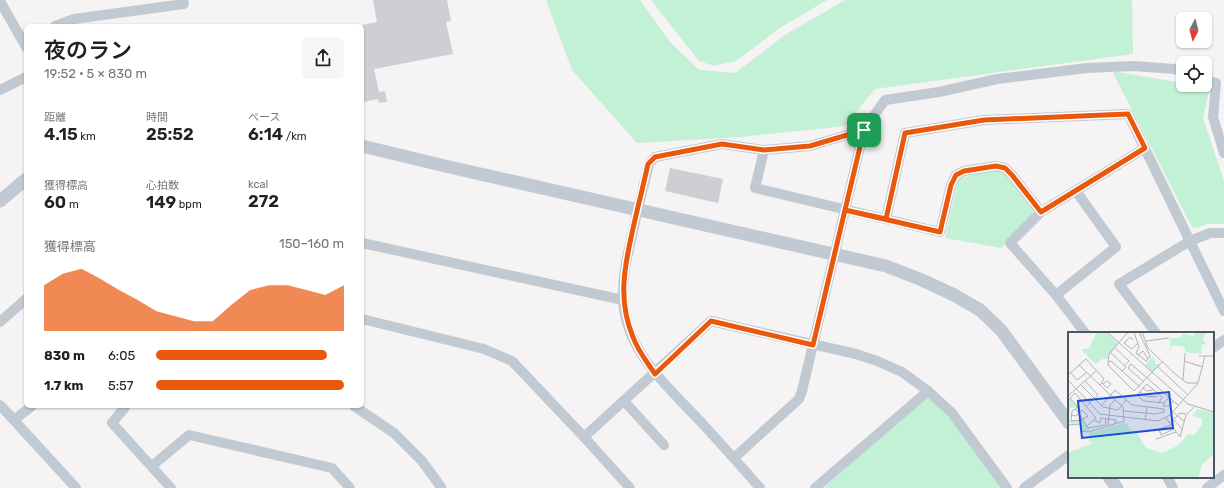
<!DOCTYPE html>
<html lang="ja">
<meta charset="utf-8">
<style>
:root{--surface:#fff;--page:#f6f6f6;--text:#222;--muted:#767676;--accent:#ea580c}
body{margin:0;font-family:Rubik,"Noto Sans JP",sans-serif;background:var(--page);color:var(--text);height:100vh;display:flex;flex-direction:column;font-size:15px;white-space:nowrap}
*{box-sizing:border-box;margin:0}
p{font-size:13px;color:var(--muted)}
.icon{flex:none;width:22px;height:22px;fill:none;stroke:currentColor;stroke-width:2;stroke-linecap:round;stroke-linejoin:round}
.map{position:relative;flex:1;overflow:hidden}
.drawer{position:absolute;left:24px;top:24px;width:340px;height:384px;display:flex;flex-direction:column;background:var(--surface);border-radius:6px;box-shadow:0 1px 3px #0004}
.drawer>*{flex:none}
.needle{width:26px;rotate:186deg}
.buttons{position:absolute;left:1176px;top:12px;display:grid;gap:8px}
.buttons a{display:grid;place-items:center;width:36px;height:36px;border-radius:6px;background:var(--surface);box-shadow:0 1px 3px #0004;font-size:20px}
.pin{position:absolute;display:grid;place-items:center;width:34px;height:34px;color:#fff;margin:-17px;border-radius:8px;box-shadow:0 2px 6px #0006}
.round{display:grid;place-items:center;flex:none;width:42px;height:42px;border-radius:6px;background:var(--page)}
.overview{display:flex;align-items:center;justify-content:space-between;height:68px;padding:0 20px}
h1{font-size:22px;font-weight:600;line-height:30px}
.figures{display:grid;grid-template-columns:repeat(3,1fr);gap:6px;height:68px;padding:4px 20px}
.figures div{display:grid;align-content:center}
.figures b{font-size:17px;font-weight:600}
.figures small{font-size:11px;font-weight:400}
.figures p{font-size:11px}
.chart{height:112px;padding:8px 20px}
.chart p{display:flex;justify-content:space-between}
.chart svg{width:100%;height:72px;margin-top:4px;fill:var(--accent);opacity:.7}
ul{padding:0 20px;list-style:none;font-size:13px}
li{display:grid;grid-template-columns:64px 48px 1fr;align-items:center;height:30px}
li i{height:10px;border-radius:5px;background:var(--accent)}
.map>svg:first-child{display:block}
.green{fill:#c3f1d5}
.building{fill:#cdcfd5}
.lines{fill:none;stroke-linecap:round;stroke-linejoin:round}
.minor{stroke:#c1cad2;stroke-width:10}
.tertiary{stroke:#c1cad2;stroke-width:13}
.route-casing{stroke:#fff;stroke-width:8}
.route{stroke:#ea580c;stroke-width:5}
.inset-road{fill:none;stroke:#b1b4b9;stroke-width:1}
.view{fill:#1d4ed8;fill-opacity:0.15;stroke:#1d4ed8;stroke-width:2}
.inset-edge{fill:none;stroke:#4a5661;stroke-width:2}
</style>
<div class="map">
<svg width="1224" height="488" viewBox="0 0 1224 488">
<rect width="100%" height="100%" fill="#f5f3f3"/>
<g class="green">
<polygon points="546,0 640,0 670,42 699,70 735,73 785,35 845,0 1132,0 1133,54 875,89 845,126 741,137 637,143 572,70"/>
<polygon points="651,0 827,0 780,28 736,61 714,66 699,61"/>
<polygon points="1112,71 1183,83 1183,85 1192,85 1210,88 1203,118 1224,181 1224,224 1207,224 1198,228 1192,227"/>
<polygon points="991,170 1003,171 1033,210 1032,216 1001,248 945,238 958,179"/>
<polygon points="926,396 952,419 1003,488 824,488"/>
</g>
<g class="building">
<polygon points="373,0 447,0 451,21 446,22 453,54 374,69 379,92 385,91 387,102 379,103 378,99 364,102 362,93 362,25 377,22"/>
<polygon points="670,168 723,179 718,203 665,191"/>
</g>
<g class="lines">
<g class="minor">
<polyline points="0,1 26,47"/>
<polyline points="55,26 74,19 184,4 183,0"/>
<polyline points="1205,80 1216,83 1213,117 1224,153"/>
<polyline points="0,90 26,77"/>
<polyline points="764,150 755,188 940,232 951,185 956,175 964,171 995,166 1005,168 1012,175 1041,212"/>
<polyline points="886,219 905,133 984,120 1128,114 1224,311"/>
<polyline points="362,243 623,300"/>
<polyline points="1056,295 1116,247 1076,191"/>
<polyline points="362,319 484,349 512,361 584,437 630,488"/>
<polyline points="0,322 26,299"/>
<polyline points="1085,333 1056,295 1010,243 1041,212 1145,148"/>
<polyline points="1156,333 1119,284 1190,241 1210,233 1224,233"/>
<polyline points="1213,348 1224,340"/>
<polyline points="624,401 664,445"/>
<polyline points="0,405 76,488"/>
<polyline points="126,406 112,423 171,488"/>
<polyline points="354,406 394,433 422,461 441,487 440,488"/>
<polyline points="14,420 32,406"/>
<polyline points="584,437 711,321 856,354 877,361 902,372 928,391 952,413 1007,488"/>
<polyline points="734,458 799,399 802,391 864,130 885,100 939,92 997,79 1087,68 1133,66 1174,69 1183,72"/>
<polyline points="152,466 189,435 332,468 350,488"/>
<polyline points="1167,477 1173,488"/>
<path d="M760,488C741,466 721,444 701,422C668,387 625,351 623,299C622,277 627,257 632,236C637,212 643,188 649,164L655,157L722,144L764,150L810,146L864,130"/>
<polyline points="815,488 928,391"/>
<polyline points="1024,488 1069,455"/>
<polyline points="1207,488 1224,475"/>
</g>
<g class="tertiary">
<polyline points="362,146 445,166 886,266 922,280 954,295 980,310 1001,330 1069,423"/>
<polyline points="0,201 26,179"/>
<polyline points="1109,477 1117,488"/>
</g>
</g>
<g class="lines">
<defs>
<path id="route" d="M864,130L810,146L764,150L722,144L655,157L648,164C643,187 637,210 632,233C624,269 618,301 633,337C638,351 647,362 655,374L711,321L813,345L845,210L940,232L951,185L956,175L964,171L996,166L1005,168L1012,175L1041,212L1145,148L1128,114L984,120L905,133L886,219L845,210L864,130"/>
</defs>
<use href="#route" class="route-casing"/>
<use href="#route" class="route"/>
</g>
<g transform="translate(1068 332)">
<rect width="146" height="146" fill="#f5f3f3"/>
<path d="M29,0H38L50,11L39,27H34L28,32L13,18L21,16ZM118,0L119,3L126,4L127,0H143L137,2L135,7L139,13L134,12L133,22L117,20V15L104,13L103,19L102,6H111ZM85,24L88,33L93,31L85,40L77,33ZM0,65L10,75L2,76L1,88H15L22,99H15L12,91L2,92L3,90H0ZM129,77L146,81V121L134,133L130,146H0V121L27,110H21V101L57,90L65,101L68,100L78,116L94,121L111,113L120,102L126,103L134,93V87L124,84Z" fill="#c3f1d5"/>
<path class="inset-road" d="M39,0L120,72L146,80M60,0L41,22L40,33L66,59L95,29M66,0L71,15L68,21L78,29L82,24L71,0M74,0L80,16L106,41L119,51H130M65,8L62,5L56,11L64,17L70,11M78,9L101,6M47,16L61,29L57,33M43,21L58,35L54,39M70,23L75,19L80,27M131,24H146M116,29L135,35M40,30L43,29L72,55M90,35L120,63M3,41L9,48L18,41M0,43L18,27L36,47L32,53M0,48L32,82L90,89L102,83L130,51L137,24M115,48L117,21M17,49L30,63L18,75M76,50L60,36L63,32L110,73M34,51L39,56L43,52L39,49L35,52M13,53L35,75L50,78L58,68M74,55L79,59L85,58M72,60L77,64L88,65L90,63M0,64L28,39M91,71L94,65L79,52L69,63L76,69L96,71L101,65M96,71L95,74H101L105,69M33,74L47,58L64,73L96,77V80L87,82L56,79M8,77L20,96L37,93L38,87M14,78L20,84L13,88L3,89L4,79L10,75L2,66L7,61L28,86L19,94M105,80L117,90M4,83L8,84L14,78M98,86L112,105L118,83L126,75M26,88L32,91L33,86L48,88L47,91M77,88L79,75M106,88L115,98M102,91L112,81L118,82M0,93L12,92L14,99L20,100L56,89L55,75L11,33M40,93L42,73L47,68M103,93L91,97L93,103L106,97M88,107L108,100"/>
<path class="view" d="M101,60L105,96L14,106L10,69Z"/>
<rect width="146" height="146" class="inset-edge"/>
</g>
</svg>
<div class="buttons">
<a><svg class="needle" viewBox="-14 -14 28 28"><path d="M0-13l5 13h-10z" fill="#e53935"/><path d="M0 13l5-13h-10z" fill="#767676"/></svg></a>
<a><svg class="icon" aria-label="locate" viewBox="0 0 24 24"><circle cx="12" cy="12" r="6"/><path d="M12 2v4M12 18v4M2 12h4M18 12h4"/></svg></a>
</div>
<div class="pin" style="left:864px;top:130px;background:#1e9e55"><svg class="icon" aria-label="arrive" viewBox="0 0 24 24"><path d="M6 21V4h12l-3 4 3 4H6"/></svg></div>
<section class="drawer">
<div class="overview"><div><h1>夜のラン</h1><p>19:52 · 5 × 830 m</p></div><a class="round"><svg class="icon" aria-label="share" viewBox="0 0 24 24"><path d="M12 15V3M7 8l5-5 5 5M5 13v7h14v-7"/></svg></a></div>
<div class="figures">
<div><p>距離</p><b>4.15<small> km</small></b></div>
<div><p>時間</p><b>25:52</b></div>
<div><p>ペース</p><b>6:14<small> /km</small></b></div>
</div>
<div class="figures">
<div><p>獲得標高</p><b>60<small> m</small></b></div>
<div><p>心拍数</p><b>149<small> bpm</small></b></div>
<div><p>kcal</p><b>272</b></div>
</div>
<div class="chart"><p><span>獲得標高</span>150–160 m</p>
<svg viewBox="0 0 160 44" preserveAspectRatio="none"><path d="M0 44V16L10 9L20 6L30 12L40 19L50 25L60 32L70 35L80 38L90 38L100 28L110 19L120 16L130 16L140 19L150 22L160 16V44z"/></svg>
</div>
<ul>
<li><b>830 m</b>6:05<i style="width:91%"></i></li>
<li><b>1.7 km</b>5:57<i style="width:100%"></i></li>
</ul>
</section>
</div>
